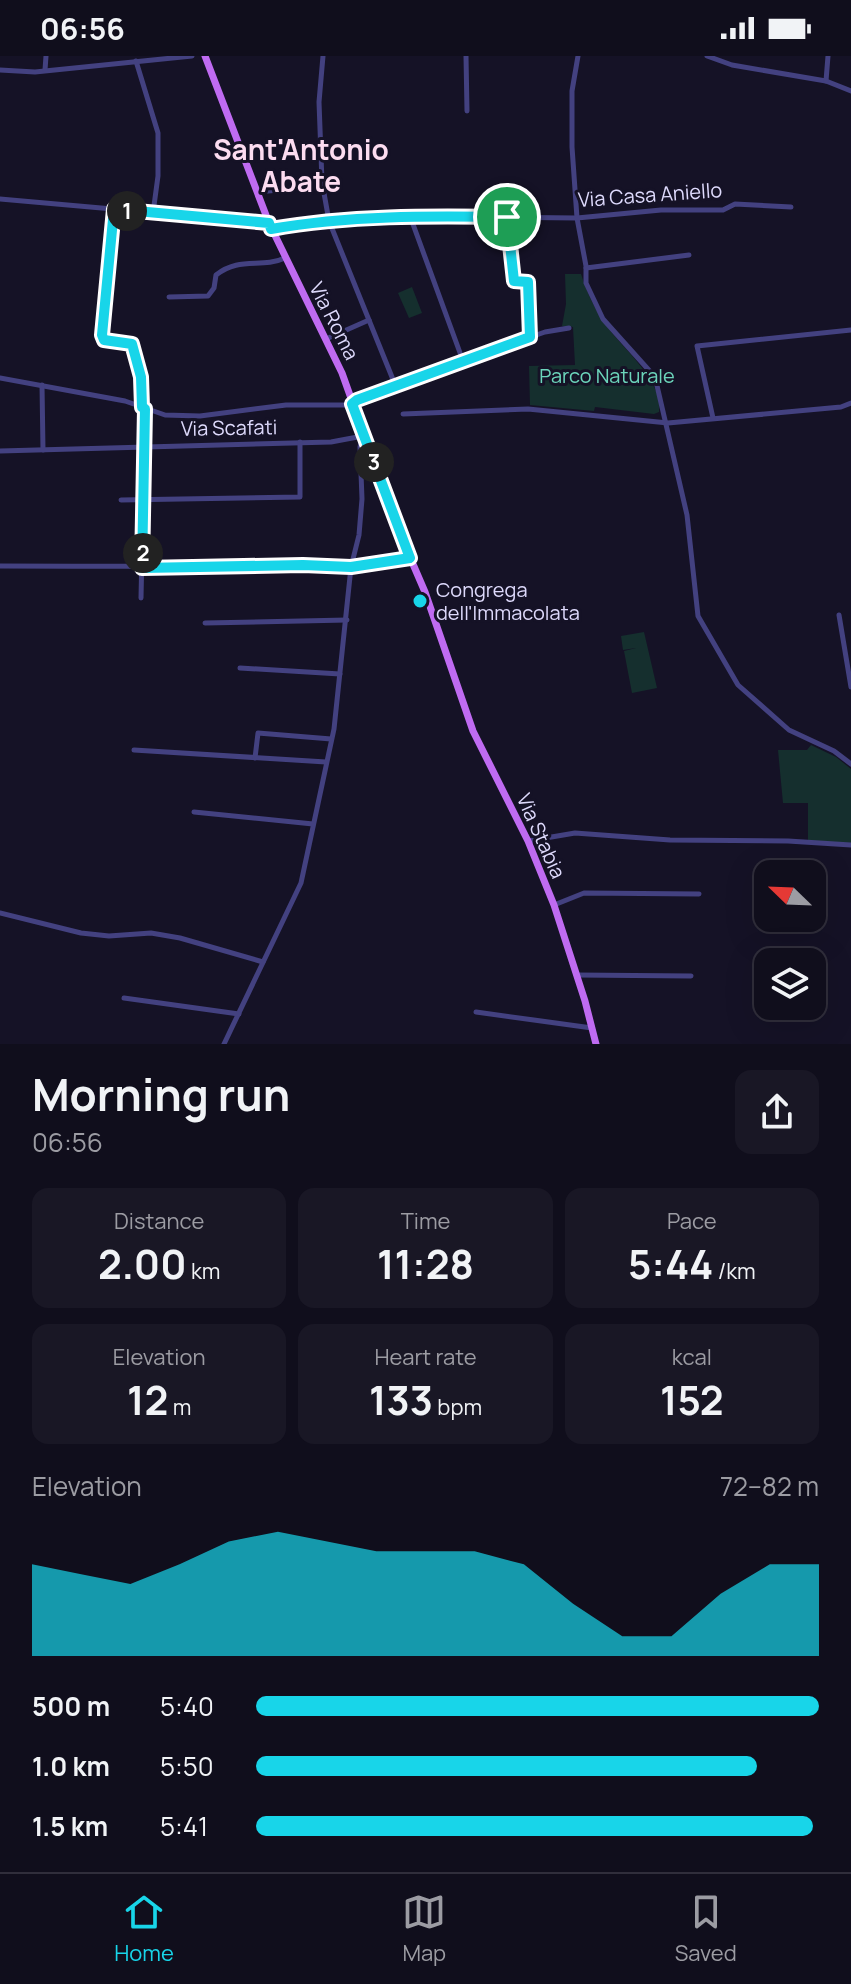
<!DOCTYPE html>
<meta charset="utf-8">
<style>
:root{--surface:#100e1c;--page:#191725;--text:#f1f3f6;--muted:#9c9ca3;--line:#302e3b;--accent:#18d5e9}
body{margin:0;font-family:Manrope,sans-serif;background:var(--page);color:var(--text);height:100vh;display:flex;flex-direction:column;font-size:30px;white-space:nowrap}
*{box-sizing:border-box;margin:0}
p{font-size:26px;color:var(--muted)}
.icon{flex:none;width:44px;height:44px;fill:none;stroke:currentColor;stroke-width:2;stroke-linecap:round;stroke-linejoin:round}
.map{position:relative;height:988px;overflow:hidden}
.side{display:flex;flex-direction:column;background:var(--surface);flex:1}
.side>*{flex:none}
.needle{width:52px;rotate:293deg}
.controls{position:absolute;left:754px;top:804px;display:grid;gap:16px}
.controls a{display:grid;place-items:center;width:72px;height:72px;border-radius:16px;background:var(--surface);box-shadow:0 8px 32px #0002,0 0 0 2px var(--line);font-size:40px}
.pin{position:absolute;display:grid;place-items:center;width:68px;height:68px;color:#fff;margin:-34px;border:4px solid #fff;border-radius:50%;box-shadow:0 2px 8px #0007}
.km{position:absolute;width:40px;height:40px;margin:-20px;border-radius:50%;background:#222;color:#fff;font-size:22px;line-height:40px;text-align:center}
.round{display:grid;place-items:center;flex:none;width:84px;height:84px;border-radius:16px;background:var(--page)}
.headline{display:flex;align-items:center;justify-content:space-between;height:136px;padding:0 32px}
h1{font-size:44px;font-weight:700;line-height:60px}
.stats{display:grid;grid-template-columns:repeat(3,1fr);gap:12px;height:136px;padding:8px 32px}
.stats div{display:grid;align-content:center;border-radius:16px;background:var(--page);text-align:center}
.stats b{font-size:40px;font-weight:700}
.stats small{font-size:22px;font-weight:400}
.stats p{font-size:22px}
.chart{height:224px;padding:16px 32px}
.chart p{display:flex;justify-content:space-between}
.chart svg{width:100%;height:144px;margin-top:8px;fill:var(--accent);opacity:.7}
ul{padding:0 32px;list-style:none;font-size:26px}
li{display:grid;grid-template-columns:128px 96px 1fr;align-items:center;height:60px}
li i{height:20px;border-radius:10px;background:var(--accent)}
.status{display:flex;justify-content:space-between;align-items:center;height:56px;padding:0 40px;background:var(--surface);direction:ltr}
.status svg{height:22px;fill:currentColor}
.menu{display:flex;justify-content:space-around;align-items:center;height:112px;border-top:2px solid var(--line);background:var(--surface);font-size:22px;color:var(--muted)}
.menu a{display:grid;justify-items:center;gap:4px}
.menu .on{color:var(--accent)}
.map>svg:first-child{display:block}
.green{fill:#152f2e}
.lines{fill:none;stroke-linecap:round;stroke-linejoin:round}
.minor{stroke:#434180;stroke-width:5}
.major{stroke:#bf6bf1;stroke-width:7}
.route-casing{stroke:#fff;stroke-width:16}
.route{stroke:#18d5e9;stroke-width:10}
.poi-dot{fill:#18d5e9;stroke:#151226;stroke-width:3}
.labels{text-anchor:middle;stroke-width:6;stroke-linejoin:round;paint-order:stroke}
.street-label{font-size:20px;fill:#dedafc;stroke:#151226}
.park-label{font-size:20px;fill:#6cd5bb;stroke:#151226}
.poi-label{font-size:20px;fill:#dedafc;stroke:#151226;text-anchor:start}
.district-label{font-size:28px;font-weight:bold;fill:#fcdcf0;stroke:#151226}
</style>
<div class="status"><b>06:56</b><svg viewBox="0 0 49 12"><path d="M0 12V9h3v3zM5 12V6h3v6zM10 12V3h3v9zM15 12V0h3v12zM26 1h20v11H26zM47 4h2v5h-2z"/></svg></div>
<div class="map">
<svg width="851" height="988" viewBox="0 0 851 988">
<rect width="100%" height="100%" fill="#151226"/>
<g class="green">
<path d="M565,218H581C586,234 594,251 603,265C619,290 664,324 659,356L654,358L595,351L594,355L530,349L529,310L575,309L573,271L562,270L566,248Z"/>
<polygon points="412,231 422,257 409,262 398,237"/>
<polygon points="644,576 657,632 632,637 624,595 636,592 623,594 621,580"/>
<polygon points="811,689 836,701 851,713 851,787 808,785 808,747 783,747 778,694 807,694"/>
</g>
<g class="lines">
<g class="minor">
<polyline points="323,0 319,46 322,126 329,165 396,331"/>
<polyline points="466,0 467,55"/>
<polyline points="578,0 572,35 572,91 577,162 586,210 586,227 603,263 655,321 687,459 698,560 738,629 789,674 834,695 851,708"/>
<polyline points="707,0 732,9 826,25 851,35"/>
<polyline points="136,5 158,77 158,120 153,157"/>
<polyline points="0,14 35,16 192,0"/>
<polyline points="45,14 46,0"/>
<polyline points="826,25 828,0"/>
<polyline points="257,136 323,130"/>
<polyline points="0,143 269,167"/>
<polyline points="114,153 102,279 104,284 132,288 141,321 142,351"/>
<polyline points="410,160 463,305"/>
<polyline points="507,161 514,225 528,226 530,281"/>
<polyline points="272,173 300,168 400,160 577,162 661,154 723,154 735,148 791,151"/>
<polyline points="586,212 689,199"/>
<path d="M169,241L208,240L214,232L216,219C240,200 261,213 285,202"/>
<polyline points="326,283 369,264"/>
<polyline points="0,322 125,345 165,359 200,360 286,349 347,349 505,290 545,276 569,272"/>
<polyline points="42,329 43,394"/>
<polyline points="403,358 528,353 668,367 841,351 851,347"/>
<polyline points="713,362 697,290 851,274"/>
<polyline points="0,395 331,386 363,380 360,391 362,443 359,479 351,511 334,673 301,827 224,988"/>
<polyline points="121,444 300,441 300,386"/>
<path d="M0,510C96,510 192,511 288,509C329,508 370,513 410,502"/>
<polyline points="141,542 145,353"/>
<polyline points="839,559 851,631"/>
<polyline points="205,567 347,564"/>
<polyline points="240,612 340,618"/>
<polyline points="134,694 326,706"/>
<polyline points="255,702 258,677 331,683"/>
<polyline points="194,756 313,768"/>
<polyline points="528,785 575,777 670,784 788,785 851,789"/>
<polyline points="554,849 584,837 699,838"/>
<polyline points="0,857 81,877 109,880 151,877 180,882 263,906"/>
<polyline points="577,919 691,920"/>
<polyline points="124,942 239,958"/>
<polyline points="476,956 592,972"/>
</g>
<polyline class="major" points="205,0 269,167 342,317 397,471 425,536 473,675 528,785 554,849 585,945 596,988"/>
</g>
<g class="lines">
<defs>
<path id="route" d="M114,153L269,167L271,173C350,159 428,160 507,161L514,225L528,226L530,281L357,344L352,348L410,502L351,511L303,509L142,512L145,353L142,351L141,321L132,288L104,284L102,279Z"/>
</defs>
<use href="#route" class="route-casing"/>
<use href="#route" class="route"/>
</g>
<circle class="poi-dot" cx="420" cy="545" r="8"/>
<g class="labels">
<g class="street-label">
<text transform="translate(650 139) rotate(-4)" y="7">Via Casa Aniello</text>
<text transform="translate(334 265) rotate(63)" y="7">Via Roma</text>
<text transform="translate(229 372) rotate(-1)" y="7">Via Scafati</text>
<text transform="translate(541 780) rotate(66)" y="7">Via Stabia</text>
</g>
<g class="park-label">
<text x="607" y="327">Parco Naturale</text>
</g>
<g class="poi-label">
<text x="436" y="541">Congrega<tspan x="436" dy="23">dell'Immacolata</tspan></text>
</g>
<g class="district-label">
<text x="301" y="104">Sant'Antonio<tspan x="301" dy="32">Abate</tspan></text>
</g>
</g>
</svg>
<div class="controls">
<a><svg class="needle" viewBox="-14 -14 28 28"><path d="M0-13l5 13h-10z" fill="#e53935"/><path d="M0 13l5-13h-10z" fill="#9c9ca3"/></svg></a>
<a><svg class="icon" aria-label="layers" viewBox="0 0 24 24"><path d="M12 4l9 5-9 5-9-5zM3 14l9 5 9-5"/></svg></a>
</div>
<div class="pin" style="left:507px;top:161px;background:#1e9e55"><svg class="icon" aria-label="arrive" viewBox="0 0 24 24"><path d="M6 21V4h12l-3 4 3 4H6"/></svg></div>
<b class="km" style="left:127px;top:155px">1</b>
<b class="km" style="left:143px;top:497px">2</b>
<b class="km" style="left:374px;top:406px">3</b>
</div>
<section class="side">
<div class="headline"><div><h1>Morning run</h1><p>06:56</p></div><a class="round"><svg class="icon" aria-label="share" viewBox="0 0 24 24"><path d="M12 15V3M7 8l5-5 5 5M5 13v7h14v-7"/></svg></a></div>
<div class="stats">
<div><p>Distance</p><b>2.00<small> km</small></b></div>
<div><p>Time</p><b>11:28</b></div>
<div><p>Pace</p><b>5:44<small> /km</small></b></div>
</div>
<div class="stats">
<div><p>Elevation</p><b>12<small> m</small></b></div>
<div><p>Heart rate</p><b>133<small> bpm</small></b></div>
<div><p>kcal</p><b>152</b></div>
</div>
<div class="chart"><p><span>Elevation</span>72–82 m</p>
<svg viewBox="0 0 160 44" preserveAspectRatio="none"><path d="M0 44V16L10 19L20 22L30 16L40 9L50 6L60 9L70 12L80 12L90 12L100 16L110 28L120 38L130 38L140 25L150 16L160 16V44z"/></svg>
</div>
<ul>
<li><b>500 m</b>5:40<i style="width:100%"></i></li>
<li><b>1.0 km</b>5:50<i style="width:89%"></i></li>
<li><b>1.5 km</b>5:41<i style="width:99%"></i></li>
</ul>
</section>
<nav class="menu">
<a class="on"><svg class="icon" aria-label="home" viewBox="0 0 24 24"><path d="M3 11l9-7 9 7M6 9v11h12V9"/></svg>Home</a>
<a><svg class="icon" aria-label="map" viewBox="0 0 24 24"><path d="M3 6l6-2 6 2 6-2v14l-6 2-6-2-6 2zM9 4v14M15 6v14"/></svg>Map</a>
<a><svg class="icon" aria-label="saved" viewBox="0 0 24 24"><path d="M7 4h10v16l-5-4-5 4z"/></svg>Saved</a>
</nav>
